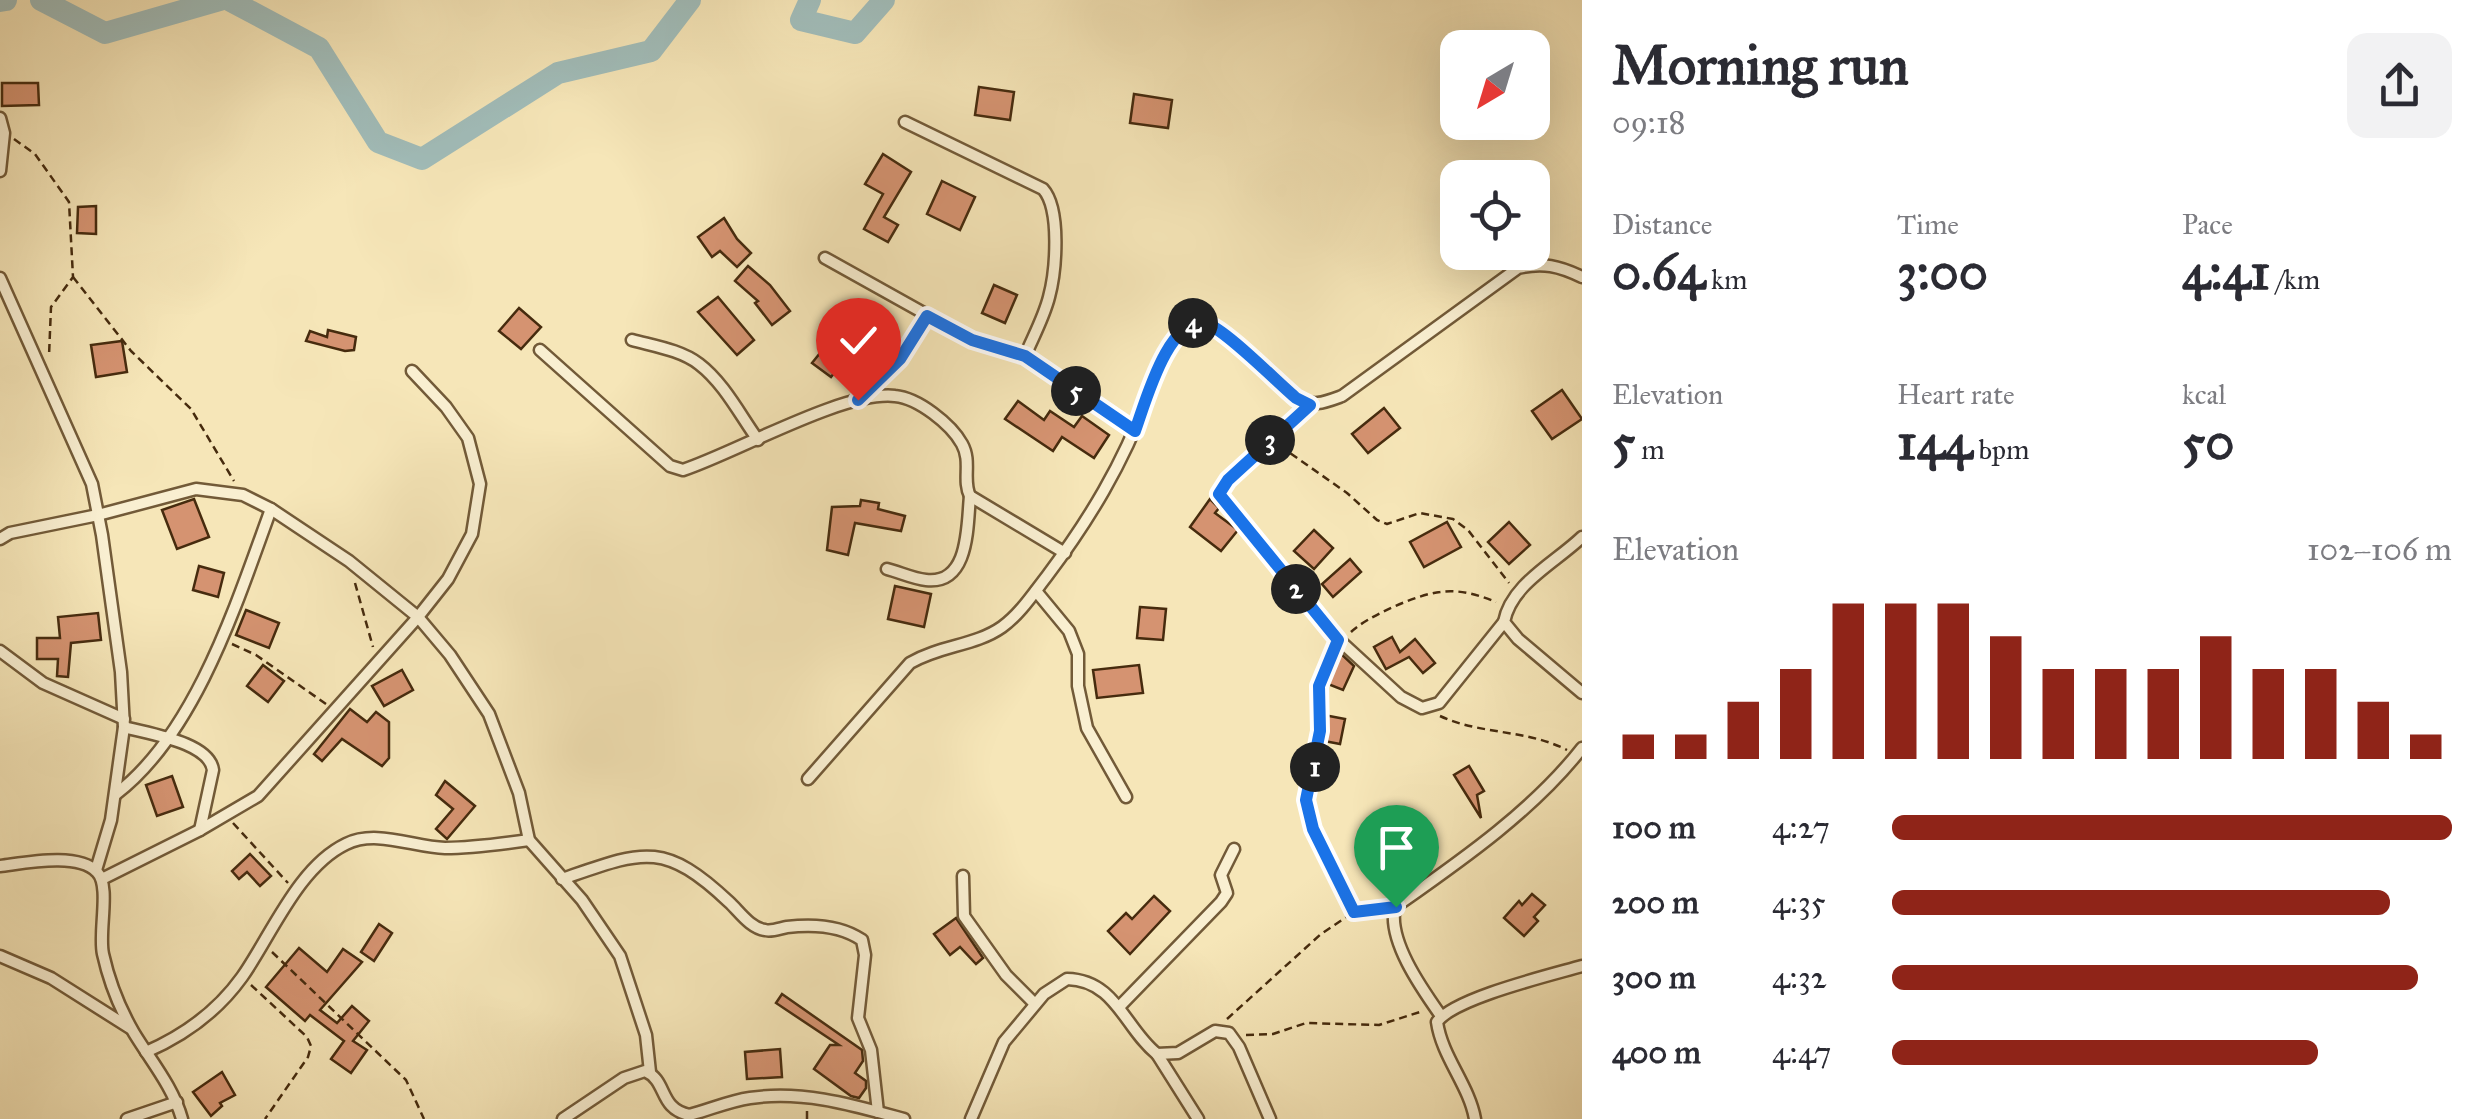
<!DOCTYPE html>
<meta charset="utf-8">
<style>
:root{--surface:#fff;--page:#f2f2f3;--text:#2b2b33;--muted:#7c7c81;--accent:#8f2418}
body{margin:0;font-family:"IM FELL Great Primer",serif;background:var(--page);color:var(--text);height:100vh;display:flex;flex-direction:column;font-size:38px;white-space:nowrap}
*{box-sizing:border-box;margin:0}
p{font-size:32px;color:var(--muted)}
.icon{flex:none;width:55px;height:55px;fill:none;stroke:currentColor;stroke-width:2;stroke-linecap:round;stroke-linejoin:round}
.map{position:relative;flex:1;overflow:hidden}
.details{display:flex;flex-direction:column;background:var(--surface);width:900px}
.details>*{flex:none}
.needle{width:65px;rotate:218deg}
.controls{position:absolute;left:1440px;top:30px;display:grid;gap:20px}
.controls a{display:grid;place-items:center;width:110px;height:110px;border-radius:20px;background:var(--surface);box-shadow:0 10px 40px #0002;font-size:50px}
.pin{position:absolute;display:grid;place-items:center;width:85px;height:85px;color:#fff;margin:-102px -42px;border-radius:50% 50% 50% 0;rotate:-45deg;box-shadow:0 0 10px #0007}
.pin .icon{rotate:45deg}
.km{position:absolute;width:50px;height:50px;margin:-25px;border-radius:50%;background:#222;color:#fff;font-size:28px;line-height:50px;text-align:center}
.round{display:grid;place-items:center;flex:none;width:105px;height:105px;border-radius:20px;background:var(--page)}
.summary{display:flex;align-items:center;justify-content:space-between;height:170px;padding:0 30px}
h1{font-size:55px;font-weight:800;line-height:75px}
.stats{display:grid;grid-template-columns:repeat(3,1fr);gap:15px;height:170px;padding:10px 30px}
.stats div{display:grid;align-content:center}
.stats b{font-size:50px;font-weight:800}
.stats small{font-size:28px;font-weight:400}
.stats p{font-size:28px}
.chart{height:280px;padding:20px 30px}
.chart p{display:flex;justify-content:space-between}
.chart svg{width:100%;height:180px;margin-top:10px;stroke:var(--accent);stroke-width:6}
ul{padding:0 30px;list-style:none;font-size:32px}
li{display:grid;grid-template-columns:160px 120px 1fr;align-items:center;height:75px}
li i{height:25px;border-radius:12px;background:var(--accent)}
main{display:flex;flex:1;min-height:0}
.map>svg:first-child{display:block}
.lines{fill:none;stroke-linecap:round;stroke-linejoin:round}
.river{stroke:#a1bdba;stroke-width:22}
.building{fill:#d59371;stroke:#462b0e;stroke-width:2.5}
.minor-casing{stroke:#725a38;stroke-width:15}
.path{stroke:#462b0e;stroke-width:2.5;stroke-dasharray:8 5;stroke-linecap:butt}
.minor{stroke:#f9efd1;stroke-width:10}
.route-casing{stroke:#fff;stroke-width:20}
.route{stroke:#1a73e8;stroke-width:12}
</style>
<main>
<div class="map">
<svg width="1582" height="1119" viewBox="0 0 1582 1119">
<rect width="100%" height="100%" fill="#f6e6b8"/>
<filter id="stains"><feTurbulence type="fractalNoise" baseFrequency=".002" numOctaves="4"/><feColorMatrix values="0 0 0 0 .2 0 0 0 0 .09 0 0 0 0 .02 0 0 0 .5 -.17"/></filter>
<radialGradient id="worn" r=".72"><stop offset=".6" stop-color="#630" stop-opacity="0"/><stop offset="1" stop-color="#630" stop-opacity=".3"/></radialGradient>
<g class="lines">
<g class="river">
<polyline points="41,0 105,33 220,0"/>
<polyline points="229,0 319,48 378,142 422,159 558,73 651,51 690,0"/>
<polyline points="810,0 801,20 855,33 884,0"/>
<polyline points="0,1 6,0"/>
</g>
</g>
<g class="building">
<polygon points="2,83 38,83 39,105 2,106"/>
<polygon points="979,87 1014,92 1010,120 975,115"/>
<polygon points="1134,94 1172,100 1168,128 1130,123"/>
<polygon points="883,154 911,172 884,217 898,225 888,242 864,229 883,194 865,184"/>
<polygon points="942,181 975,197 960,230 927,214"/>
<polygon points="96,206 96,234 77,233 78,207"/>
<polygon points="724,218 737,239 751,253 737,267 720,251 712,257 698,237"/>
<polygon points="748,266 770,285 790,311 772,325 755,303 758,301 735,281"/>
<polygon points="994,285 1017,295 1005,323 982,313"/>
<polygon points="718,297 754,340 737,355 698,312"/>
<polygon points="519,308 541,327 521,349 499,331"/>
<polygon points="328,330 356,337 354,350 345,351 306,341 310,331 327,337"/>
<polygon points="833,337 851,352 831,377 812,363"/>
<polygon points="122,341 127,372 96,377 91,345"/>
<polygon points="1562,390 1582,419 1552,439 1532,411"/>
<polygon points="1018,401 1044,420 1050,411 1074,427 1082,416 1109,435 1094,458 1062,437 1053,451 1005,419"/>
<polygon points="1384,408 1400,428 1368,453 1352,434"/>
<polygon points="194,499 209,537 177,549 162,510"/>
<polygon points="1210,499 1219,508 1215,513 1238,530 1221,551 1190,527"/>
<polygon points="861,500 879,503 878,509 905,516 901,531 855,523 848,555 827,550 832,507 860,506"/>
<polygon points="1447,522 1461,547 1424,567 1410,542"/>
<polygon points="1509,522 1530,545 1509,564 1488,542"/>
<polygon points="1314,530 1333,548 1314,569 1294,551"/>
<polygon points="1350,559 1361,572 1333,597 1322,584"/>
<polygon points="199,566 224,573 218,597 193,590"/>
<polygon points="895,586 931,594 924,627 888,619"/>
<polygon points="1140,607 1166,609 1163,640 1137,638"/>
<polygon points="246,610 279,623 269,648 236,635"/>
<polygon points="98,613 101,640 71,643 68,677 57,676 58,659 37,659 37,638 60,638 58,617"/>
<polygon points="1392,637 1400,652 1415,639 1435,663 1423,673 1409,657 1386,669 1374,647"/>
<polygon points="1337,650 1354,666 1343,690 1328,684 1334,668 1328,665"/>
<polygon points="263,665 284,681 268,702 247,686"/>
<polygon points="1139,665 1143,693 1097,698 1093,670"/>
<polygon points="402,670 413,690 384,706 372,686"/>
<polygon points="350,709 367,722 376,712 389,722 389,758 382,766 342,739 322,761 314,754"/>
<polygon points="1324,715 1345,719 1340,744 1319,740"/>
<polygon points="1469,766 1484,791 1477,795 1481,818 1454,775"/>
<polygon points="172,776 183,807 157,816 146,785"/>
<polygon points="445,781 475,806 447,839 436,829 453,809 436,795"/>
<polygon points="250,854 271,876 260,886 247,872 239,879 232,871"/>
<polygon points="1532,894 1545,905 1534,917 1538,921 1524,936 1504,918 1519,901 1522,905"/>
<polygon points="1154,896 1170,911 1130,954 1108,931 1126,913 1132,919"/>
<polygon points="956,918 983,958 976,964 960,947 950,955 934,934"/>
<polygon points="379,924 392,933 374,961 361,952"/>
<polygon points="299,948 327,972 343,949 362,962 320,1010 337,1023 352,1006 369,1021 353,1041 367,1050 351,1073 331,1059 344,1041 310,1015 305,1021 266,987"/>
<polygon points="782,994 862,1050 863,1061 855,1073 866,1081 866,1088 859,1098 851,1096 814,1069 830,1045 839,1045 776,1003"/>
<polygon points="780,1049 782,1077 747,1079 745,1052"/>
<polygon points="222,1072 235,1095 220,1103 222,1106 211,1116 193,1092"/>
</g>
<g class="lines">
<defs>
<g id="minor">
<polyline points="0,118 4,133 0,171"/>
<path d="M905,122L1043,189C1061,209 1056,271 1049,297C1044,317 1033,337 1025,356"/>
<polyline points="825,258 972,340 1025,356 1135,431"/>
<polyline points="0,278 92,484 102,535 121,672 124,727 111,820 96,870"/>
<path d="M632,340C654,346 681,350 699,364C724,383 740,415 758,440"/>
<path d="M540,350L670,466L683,470C735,453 845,390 895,396C918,398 951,424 962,444C972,462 962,480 970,496L1065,553"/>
<polyline points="858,399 901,359 927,316"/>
<polyline points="1309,405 1228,480 1219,494 1339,640 1401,697 1422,708 1439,703 1504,622"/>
<path d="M1582,537C1555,563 1511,584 1504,622L1518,639L1582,693"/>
<polyline points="0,539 10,533 98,515 196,489 243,495 271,509 349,561 418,617 450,655 489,714 519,793 529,840 582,900 620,956 646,1035 650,1072"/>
<path d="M887,569C899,572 914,579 926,580C970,585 967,525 970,496"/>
<polyline points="1036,591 1069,631 1078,654 1078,686 1087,728 1126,797"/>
<polyline points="0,651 43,683 124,719"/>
<path d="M124,727C149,734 209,742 213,770L200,830"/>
<path d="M808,779L910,663C941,645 975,646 1002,627C1020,614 1033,594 1047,576C1089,520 1123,464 1147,398C1154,379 1172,326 1194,323C1217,319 1276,381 1296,398C1314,407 1323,403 1342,396L1518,268C1543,262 1559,266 1582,277"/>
<path d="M116,794C196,733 237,602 271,509"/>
<path d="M0,866C25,863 78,852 97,872C111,886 98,932 103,954C109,981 120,1009 134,1033C151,1061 173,1087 182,1119"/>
<polyline points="963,876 964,916 1006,975 1035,1004"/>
<polyline points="102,879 200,830 258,796 418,617 448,579 472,534 480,484 468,438 446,407 412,371"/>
<path d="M562,879C643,851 663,840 729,902C739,911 750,928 765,930C771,932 781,928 787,927C812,924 840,925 862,940L865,955L858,1018L871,1050L878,1112"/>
<polyline points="0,956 51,978 130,1028"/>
<polyline points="1120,1006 1221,902 1227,893 1221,875 1234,849"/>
<path d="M1441,1016C1422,989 1387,940 1395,907C1459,862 1533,811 1582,748"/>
<path d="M146,1052C185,1035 217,1012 242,977C271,936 298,867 346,844C376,829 413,847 445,848C473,848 501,844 529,840"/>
<polyline points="1157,1054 1198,1119"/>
<polyline points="127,1119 177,1102"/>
<path d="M563,1119L624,1078L645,1071C668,1081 658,1108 689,1115C709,1110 729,1101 750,1098C803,1090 853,1105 904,1119"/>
<path d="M971,1119L1004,1042L1044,994L1067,979C1116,980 1125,1029 1157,1054L1178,1053L1215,1031L1229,1033L1239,1047L1270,1119"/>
<path d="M1475,1119C1469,1085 1442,1057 1437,1022C1454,998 1551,975 1582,966"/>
</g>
</defs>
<use href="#minor" class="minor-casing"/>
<g class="path">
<polyline points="14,139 35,154 69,202 73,277 51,307 49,356"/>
<polyline points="73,277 131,351 191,409 234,481"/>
<polyline points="1280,446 1347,493 1377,520 1387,524 1420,513 1453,519 1468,530 1509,583"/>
<polyline points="355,583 373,647"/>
<path d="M1351,632C1366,617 1418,594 1440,592C1459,589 1479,595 1496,602"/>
<polyline points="232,644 256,655 326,704"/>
<polyline points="1333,650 1319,686 1320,731 1306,800 1313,829 1354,912"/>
<path d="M1440,716C1481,735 1526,729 1567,750"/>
<polyline points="233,823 288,883"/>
<polyline points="272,952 406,1080 424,1119"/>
<polyline points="251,985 307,1037 311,1046 308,1057 265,1119"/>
<polyline points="1227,1019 1321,934 1354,912 1384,908"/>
<polyline points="1246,1035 1273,1034 1306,1023 1379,1025 1423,1011"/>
<polyline points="807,1119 807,1109"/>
</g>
<use href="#minor" class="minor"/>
</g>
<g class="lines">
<defs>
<path id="route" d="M858,400L900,359L927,316L972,340L1025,356L1135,431C1145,404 1169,313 1207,324C1225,329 1278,383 1296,398L1310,405L1228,480L1219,494L1338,640L1319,686L1320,731L1306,800L1313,829L1354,912L1396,907"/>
</defs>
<use href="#route" class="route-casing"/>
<use href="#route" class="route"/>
</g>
<rect width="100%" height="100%" filter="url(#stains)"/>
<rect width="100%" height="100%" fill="url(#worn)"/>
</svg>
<div class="controls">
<a><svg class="needle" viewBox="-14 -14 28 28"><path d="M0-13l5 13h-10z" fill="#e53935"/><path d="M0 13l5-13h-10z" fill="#7c7c81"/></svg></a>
<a><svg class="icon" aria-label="locate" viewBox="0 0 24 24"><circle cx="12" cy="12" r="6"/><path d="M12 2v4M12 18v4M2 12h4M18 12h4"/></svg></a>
</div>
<div class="pin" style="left:1396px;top:907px;background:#1e9e55"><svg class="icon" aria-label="arrive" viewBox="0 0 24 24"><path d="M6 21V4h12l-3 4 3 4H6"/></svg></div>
<div class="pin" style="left:858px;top:400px;background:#d93025"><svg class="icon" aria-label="check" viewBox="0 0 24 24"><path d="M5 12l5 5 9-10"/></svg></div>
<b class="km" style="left:1315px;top:767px">1</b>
<b class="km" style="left:1296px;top:589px">2</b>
<b class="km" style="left:1270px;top:440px">3</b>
<b class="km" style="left:1193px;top:323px">4</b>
<b class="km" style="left:1076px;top:391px">5</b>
</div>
<section class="details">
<div class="summary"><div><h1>Morning run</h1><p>09:18</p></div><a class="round"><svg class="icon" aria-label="share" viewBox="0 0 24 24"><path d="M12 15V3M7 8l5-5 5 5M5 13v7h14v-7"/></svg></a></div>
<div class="stats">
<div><p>Distance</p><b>0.64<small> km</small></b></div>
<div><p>Time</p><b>3:00</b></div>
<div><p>Pace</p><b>4:41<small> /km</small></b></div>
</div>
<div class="stats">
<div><p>Elevation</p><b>5<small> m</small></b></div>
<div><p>Heart rate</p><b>144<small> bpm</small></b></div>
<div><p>kcal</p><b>50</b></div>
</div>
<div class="chart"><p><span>Elevation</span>102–106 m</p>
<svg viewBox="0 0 160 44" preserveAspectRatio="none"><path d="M5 44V38M15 44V38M25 44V30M35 44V22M45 44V6M55 44V6M65 44V6M75 44V14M85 44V22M95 44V22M105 44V22M115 44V14M125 44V22M135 44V22M145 44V30M155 44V38"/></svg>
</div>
<ul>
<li><b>100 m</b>4:27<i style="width:100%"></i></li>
<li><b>200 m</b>4:35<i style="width:89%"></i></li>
<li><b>300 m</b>4:32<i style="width:94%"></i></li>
<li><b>400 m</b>4:47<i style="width:76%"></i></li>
</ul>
</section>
</main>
